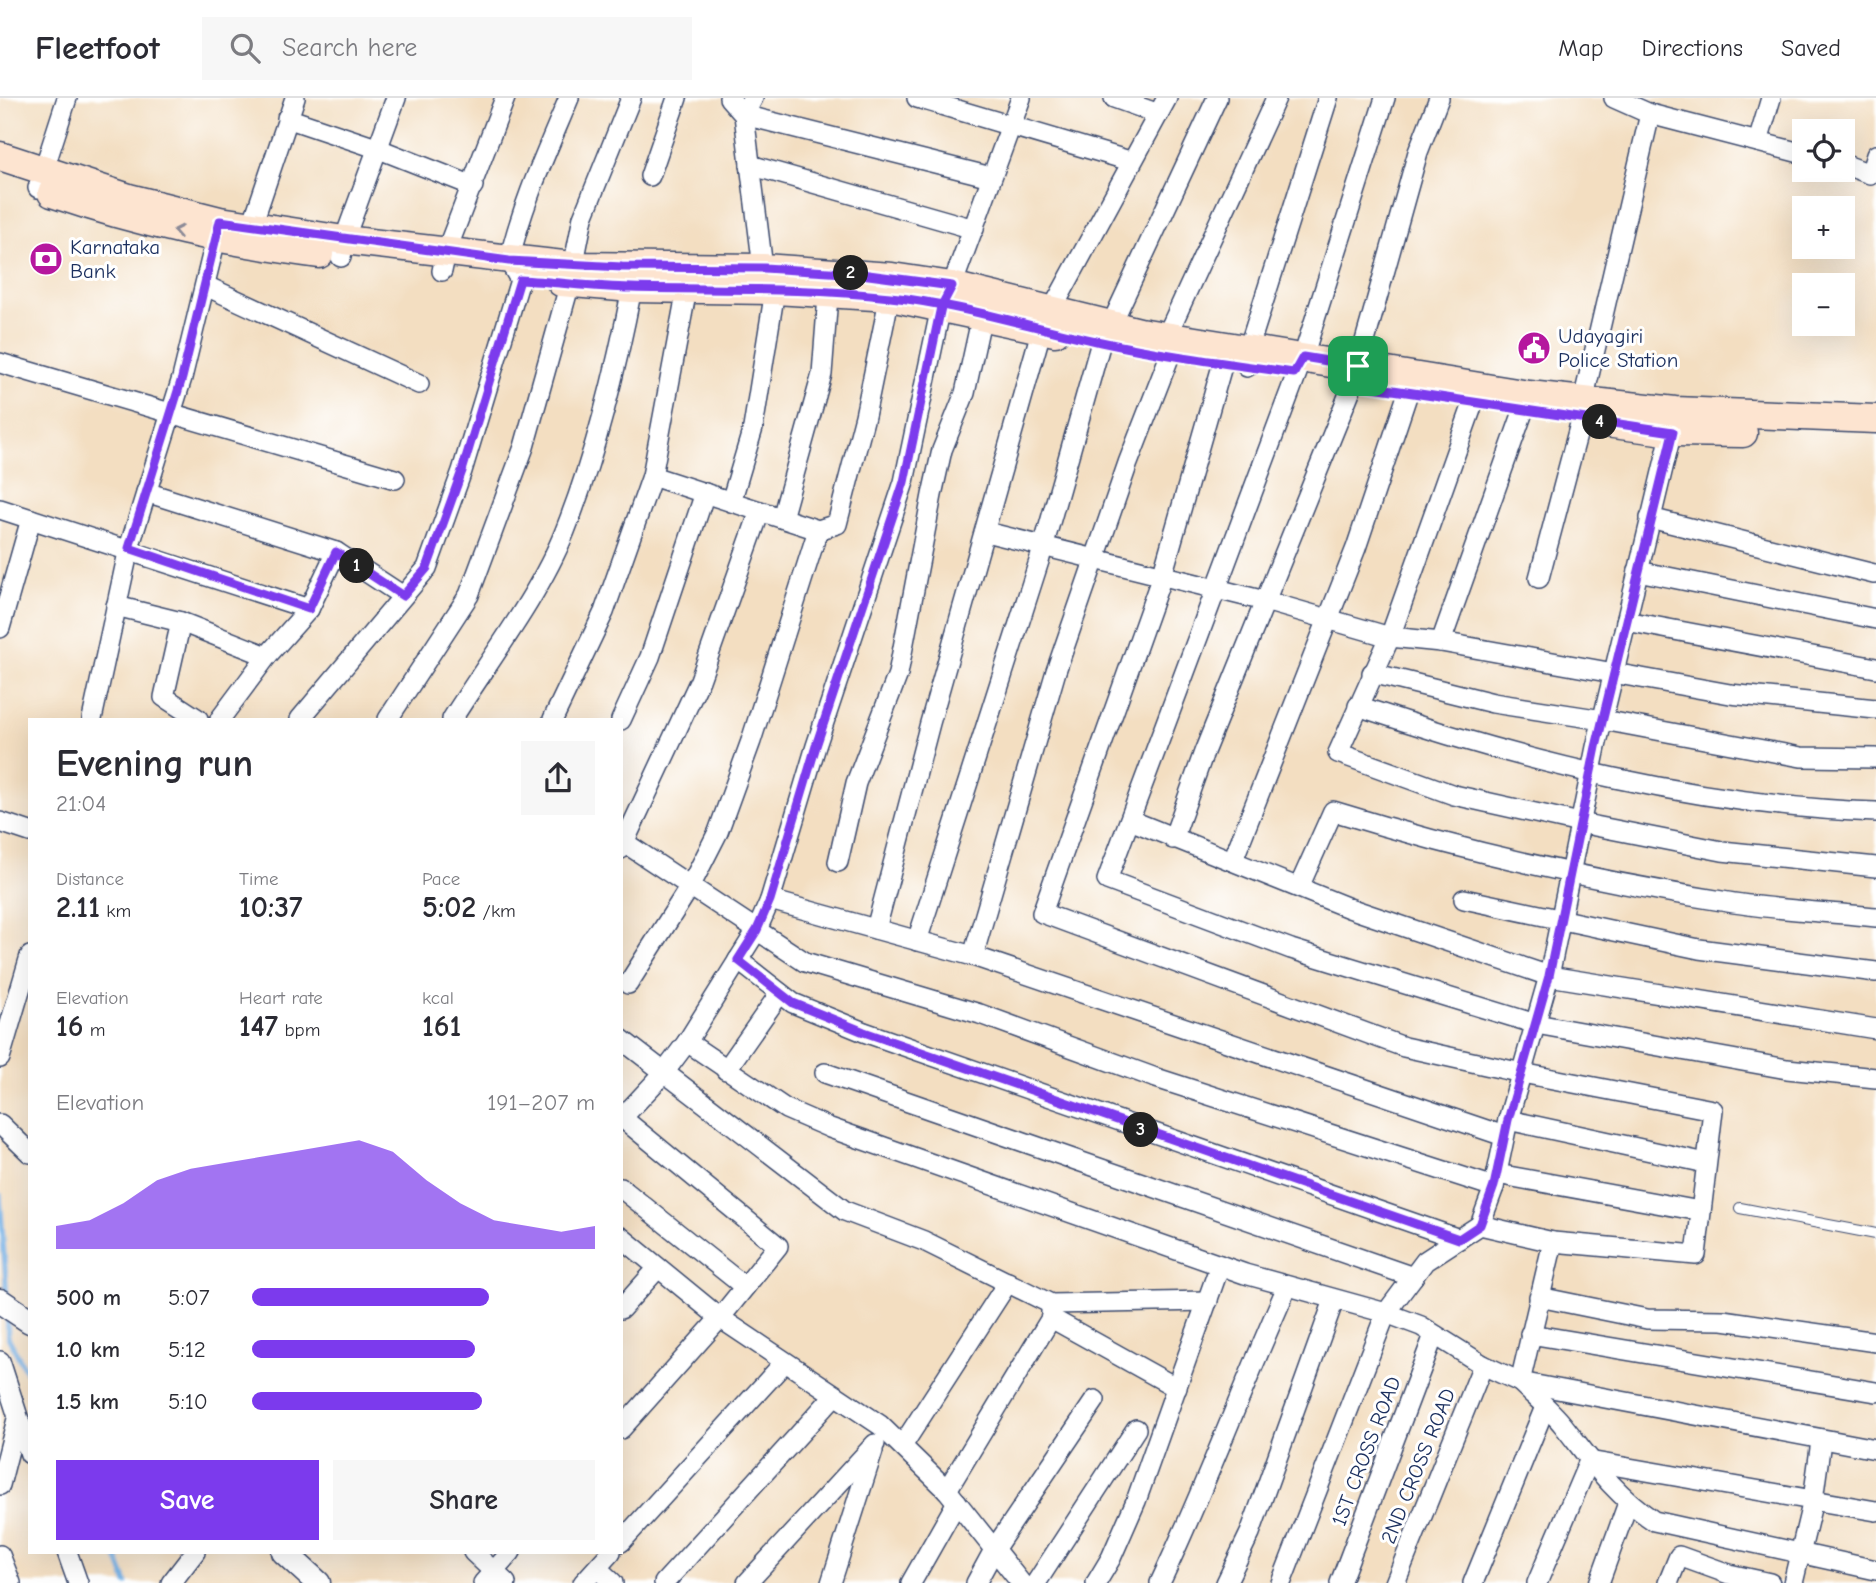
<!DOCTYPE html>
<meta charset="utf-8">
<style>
:root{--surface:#fff;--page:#f7f7f7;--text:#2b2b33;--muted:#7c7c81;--line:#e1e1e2;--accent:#7c3aed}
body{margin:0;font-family:"Comic Neue",sans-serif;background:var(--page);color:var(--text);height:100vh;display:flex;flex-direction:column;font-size:26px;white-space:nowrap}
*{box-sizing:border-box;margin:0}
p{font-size:23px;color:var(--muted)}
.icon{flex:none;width:38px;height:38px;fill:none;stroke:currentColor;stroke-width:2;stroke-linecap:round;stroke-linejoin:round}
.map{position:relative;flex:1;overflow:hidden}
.panel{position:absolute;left:28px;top:620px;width:595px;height:836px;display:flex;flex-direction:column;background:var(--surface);border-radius:0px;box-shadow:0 7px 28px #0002}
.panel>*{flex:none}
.fabs{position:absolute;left:1792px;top:21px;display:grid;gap:14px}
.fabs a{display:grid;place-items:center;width:63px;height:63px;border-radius:0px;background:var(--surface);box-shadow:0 7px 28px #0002;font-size:35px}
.pin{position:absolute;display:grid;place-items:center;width:60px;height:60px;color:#fff;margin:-30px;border-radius:14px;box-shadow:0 4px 10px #0006}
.km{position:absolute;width:35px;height:35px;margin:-18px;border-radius:50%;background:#222;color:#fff;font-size:19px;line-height:35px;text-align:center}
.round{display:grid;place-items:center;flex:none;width:74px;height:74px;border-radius:0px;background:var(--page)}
.summary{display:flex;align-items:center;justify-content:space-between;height:119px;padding:0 28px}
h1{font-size:38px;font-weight:800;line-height:52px}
.stats{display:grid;grid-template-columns:repeat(3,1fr);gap:10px;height:119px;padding:7px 28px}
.stats div{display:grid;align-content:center}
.stats b{font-size:30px;font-weight:800}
.stats small{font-size:19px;font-weight:400}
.stats p{font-size:19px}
.chart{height:196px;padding:14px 28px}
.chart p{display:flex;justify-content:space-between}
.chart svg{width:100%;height:126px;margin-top:7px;fill:var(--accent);opacity:.7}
.cta{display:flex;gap:14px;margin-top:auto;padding:14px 28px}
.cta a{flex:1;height:80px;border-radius:0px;background:var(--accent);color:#fff;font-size:28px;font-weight:800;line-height:80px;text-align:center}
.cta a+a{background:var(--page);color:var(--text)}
ul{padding:0 28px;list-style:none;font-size:23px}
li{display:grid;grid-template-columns:112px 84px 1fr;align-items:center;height:52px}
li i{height:18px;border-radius:9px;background:var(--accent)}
header{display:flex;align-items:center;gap:42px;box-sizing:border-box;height:98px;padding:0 35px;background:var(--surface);border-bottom:2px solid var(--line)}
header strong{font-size:33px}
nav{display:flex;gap:38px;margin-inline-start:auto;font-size:24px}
.search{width:490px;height:63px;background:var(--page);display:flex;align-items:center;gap:18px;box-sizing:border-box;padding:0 24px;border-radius:0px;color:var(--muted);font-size:26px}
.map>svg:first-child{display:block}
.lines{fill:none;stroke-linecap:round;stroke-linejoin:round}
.stream{stroke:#74b1e6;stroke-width:5}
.service-casing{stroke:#3b496d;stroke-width:12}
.minor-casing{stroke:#3b496d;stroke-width:22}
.tertiary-casing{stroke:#3b496d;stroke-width:27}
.secondary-casing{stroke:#3b496d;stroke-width:31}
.service{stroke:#fff;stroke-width:10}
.minor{stroke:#fff;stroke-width:19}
.tertiary{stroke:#fff;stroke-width:24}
.secondary{stroke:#fde4d0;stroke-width:28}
.oneway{stroke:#8c8a97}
.route-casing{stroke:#fff;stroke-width:14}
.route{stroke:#7c3aed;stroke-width:9}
.labels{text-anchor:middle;stroke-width:6;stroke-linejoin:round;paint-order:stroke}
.poi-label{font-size:21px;fill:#1b2f5e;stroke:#fff;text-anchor:start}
.street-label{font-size:21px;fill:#1b2f5e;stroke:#fff}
</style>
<header>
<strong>Fleetfoot</strong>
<div class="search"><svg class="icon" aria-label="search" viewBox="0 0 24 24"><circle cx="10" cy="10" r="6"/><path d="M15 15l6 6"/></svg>Search here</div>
<nav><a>Map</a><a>Directions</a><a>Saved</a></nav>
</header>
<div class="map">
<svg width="1876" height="1485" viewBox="0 0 1876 1485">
<rect width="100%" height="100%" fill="#fff"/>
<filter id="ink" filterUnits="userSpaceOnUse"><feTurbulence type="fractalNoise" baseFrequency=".0143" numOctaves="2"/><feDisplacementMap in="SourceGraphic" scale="14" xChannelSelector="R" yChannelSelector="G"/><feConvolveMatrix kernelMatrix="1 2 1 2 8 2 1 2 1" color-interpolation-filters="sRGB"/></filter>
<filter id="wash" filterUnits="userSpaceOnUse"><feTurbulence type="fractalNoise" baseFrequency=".00686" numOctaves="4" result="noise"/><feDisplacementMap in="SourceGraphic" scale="28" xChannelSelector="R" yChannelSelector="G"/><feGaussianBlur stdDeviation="1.57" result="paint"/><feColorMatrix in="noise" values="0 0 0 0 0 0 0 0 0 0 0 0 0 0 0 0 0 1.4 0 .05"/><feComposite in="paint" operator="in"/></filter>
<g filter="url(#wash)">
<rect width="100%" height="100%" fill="#f3dec1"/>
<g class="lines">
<g class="stream">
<polyline points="0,1097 7,1199"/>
<polyline points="7,1216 8,1239 30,1281"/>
<polyline points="115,1454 127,1485"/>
</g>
</g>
</g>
<g filter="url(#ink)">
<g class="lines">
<defs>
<polyline id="service" points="1740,1110 1876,1136"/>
<g id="minor">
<polyline points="729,0 744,17 763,170 775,192 753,330 731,404"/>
<polyline points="753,0 744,17 991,79"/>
<polyline points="917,0 1130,63"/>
<polyline points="1114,0 1159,16"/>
<polyline points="1385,0 1303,259 1107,782 1291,851 1536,926 1787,971 1876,980"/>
<polyline points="1614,0 1650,16 1804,56"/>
<polyline points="287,20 379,51 473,88"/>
<polyline points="1758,44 1771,0"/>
<polyline points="1843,66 1870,76 1876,57"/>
<polyline points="750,67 974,131"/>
<polyline points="650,78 677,0"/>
<polyline points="38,90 67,0"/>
<polyline points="248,139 295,0"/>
<polyline points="341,159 344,142 396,0"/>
<polyline points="442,173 446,154 505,0"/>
<polyline points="206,188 419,286"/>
<polyline points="1111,227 1217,0"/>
<polyline points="1228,247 1162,478 1042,815 1404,949 1522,975 1713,1012 1696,1157 1553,1144 1480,1127"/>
<polyline points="0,265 395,381"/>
<polyline points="1247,269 1249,249 1328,0"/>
<polyline points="1479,289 1390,539 1338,655 1454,697 1580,725 1722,753 1876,769"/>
<polyline points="652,378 818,432 837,426 865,318 892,187"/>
<polyline points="146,394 336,454 403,498"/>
<polyline points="0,411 309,511"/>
<polyline points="782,420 822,276 829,185"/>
<polyline points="1650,420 1874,476"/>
<polyline points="986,434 1265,503 1390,539 1441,544 1730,596 1876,611"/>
<polyline points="1638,473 1876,521"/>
<polyline points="1539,480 1581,322 1583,303 1650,16"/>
<polyline points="116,508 181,524 267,558"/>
<polyline points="1626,523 1876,570"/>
<polyline points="181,524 164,599 198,621"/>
<polyline points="0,530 31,421"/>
<polyline points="1441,544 1529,297"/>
<polyline points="1372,575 1493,605 1603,622 1801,659 1876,660"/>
<path d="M1358,608C1524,664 1700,708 1876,714"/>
<polyline points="92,621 129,450 182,280 219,128"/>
<polyline points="220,621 267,558 309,511 336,454"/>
<path d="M300,621L427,470L462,373L520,182L509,163C522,106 547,53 569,0"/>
<polyline points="388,621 469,497 524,349 570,185 583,119 631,0"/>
<path d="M452,621C488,564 540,496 565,433C596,355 616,273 632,190L626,178"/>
<polyline points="553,621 604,514 652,378 689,180"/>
<polyline points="621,622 650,559 705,395"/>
<polyline points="1130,722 1349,810 1549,878 1876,931"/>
<polyline points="0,724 30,734"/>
<polyline points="1173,741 1204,654 1353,286 1418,54 1439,0"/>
<polyline points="625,745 805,864 980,916 1153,979 1494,1089"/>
<polyline points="621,751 700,582 760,413"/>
<polyline points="1233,762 1356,450 1414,277"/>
<polyline points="838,764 856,685 898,576 932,397 942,352 965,295 984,208"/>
<path d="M1299,789L1333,713C1462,753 1595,783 1728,804C1776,812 1827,814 1876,819"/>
<polyline points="1464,801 1699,851 1876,874"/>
<polyline points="770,802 973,858 1504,1038"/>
<polyline points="876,831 930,625 1042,230 1167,0"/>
<polyline points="917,843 1040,460 1101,244"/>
<polyline points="973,858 1056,573 1128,365 1170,257 1167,237 1276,0"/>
<polyline points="738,862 793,905 864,934 1459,1141"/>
<polyline points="628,886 691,787 718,734 751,643 818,432"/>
<polyline points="621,941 845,1113 924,1143 1051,1206 1208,1203"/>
<polyline points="687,944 786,1011 830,1030 1245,1176 1386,1215 1421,1228 1483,1267 1520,1284 1876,1351"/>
<polyline points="0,960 30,858"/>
<polyline points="726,972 780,895"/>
<polyline points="825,975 1413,1179"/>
<polyline points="621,1019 778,1148 720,1220 621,1331"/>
<polyline points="621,1021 663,976 687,944 757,832 770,802 816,648 904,384 941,209 952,188 1021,0"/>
<polyline points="1508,1022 1706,1065"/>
<polyline points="0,1026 30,1055"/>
<polyline points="1497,1076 1700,1113"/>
<polyline points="621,1090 745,1189"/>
<polyline points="621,1139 720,1220 880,1327 947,1392 1021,1485"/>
<polyline points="1539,1199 1647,1221 1723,1222 1876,1244"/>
<polyline points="1051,1207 1051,1220 1177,1290"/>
<polyline points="621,1211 658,1170"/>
<polyline points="1530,1236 1876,1294"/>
<polyline points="0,1263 30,1356"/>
<path d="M1520,1284C1534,1298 1551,1312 1563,1327C1593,1365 1613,1395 1654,1423L1876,1472"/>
<polyline points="1520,1284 1553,1144"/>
<polyline points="902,1348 1008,1184"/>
<polyline points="0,1387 17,1321"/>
<polyline points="947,1392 1051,1220"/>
<polyline points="621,1444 784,1265"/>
<polyline points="67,1454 78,1485"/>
<polyline points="473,1454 506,1485"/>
<polyline points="0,1457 11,1485"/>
<polyline points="597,1470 613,1485"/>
<polyline points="171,1485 195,1454"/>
<polyline points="483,1485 511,1454"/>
<polyline points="583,1485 611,1454"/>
<polyline points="664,1485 834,1298"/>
<polyline points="747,1485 875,1346"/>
<polyline points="831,1485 873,1353"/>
<polyline points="911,1485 957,1404"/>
<polyline points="976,1485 995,1450 1095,1302"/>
<polyline points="1036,1485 1136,1331"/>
<polyline points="1096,1485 1111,1460 1136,1403 1220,1167"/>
<path d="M1160,1485C1206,1388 1243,1287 1287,1189"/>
<polyline points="1226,1485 1250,1435 1334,1202"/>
<polyline points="1281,1485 1386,1215 1425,1163 1480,1127 1494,1089 1508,1022 1549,878 1596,649 1674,324"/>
<polyline points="1340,1485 1434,1237"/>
<polyline points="1395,1485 1483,1267"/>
<polyline points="1473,1485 1545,1309"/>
<polyline points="1537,1485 1589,1363 1876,1413"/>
<polyline points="1599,1485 1628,1405"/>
<polyline points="1668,1485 1679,1458 1729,1476 1770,1485"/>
<polyline points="1793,1485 1813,1402 1821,1343"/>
</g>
<g id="tertiary">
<polyline points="0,1203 30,1223"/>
<polyline points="284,1454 318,1485"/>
</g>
<g id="secondary">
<polyline points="0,58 129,100 220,123 344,142 572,168 763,170 892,179 952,188 1140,234 1529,297 1675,313 1876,321"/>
<path d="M52,95C143,126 225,143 319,156"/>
<polyline points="561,184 632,190 775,192 891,199 1055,234"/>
<polyline points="1606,325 1673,334 1743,335"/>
</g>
</defs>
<use href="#service" class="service-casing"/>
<use href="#minor" class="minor-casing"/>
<use href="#tertiary" class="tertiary-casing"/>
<use href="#secondary" class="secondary-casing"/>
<use href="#service" class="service"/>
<use href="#minor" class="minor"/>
<use href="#tertiary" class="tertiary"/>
<use href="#secondary" class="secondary"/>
</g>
<defs><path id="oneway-chevron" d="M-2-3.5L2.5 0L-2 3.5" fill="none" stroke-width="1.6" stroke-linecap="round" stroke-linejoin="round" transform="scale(1.75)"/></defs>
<use class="oneway" href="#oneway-chevron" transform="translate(178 133) rotate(-169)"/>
</g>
<g class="lines" filter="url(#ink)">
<defs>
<path id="route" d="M1358,268L1303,259L1294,275C1230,266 1165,258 1101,244C1033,230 959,206 890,199C804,189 717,192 631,190C594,189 557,184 520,182L462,373L427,470L403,498L336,454L309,511L129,450L182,280L220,123L509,163L622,169L764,170L861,176L952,188L941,209L904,384L816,648L770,802L757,832L738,862L793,905L864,934L1459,1141L1480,1127L1494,1088L1508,1022L1549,878L1596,649L1673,334L1353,286L1358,268"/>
</defs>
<use href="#route" class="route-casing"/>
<use href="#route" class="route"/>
</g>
<defs>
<symbol id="bank-disc" viewBox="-11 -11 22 22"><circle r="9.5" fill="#b5179e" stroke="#fff"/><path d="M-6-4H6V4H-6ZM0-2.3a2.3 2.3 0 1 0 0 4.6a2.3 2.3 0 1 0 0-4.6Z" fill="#fff"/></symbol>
<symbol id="civic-disc" viewBox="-11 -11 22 22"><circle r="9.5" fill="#b5179e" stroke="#fff"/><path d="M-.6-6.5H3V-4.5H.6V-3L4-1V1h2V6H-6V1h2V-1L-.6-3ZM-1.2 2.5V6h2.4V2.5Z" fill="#fff"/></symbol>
</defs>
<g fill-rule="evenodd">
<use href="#bank-disc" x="27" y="142" width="38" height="38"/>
<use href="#civic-disc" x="1515" y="231" width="38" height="38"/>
</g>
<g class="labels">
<g class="poi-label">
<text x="70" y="156">Karnataka<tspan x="70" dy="24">Bank</tspan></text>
<text x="1558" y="245">Udayagiri<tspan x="1558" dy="24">Police Station</tspan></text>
</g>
<g class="street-label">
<text transform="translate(1366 1353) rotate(-69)" y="7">1ST CROSS ROAD</text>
<text transform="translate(1418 1368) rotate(-68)" y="7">2ND CROSS ROAD</text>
</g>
</g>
</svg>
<div class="fabs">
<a><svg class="icon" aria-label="locate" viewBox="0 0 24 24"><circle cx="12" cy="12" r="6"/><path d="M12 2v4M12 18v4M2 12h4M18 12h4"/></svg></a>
<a>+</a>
<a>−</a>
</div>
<div class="pin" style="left:1358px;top:268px;background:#1e9e55"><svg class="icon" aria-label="arrive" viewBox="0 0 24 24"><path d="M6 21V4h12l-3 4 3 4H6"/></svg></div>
<b class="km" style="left:357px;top:468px">1</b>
<b class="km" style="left:851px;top:175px">2</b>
<b class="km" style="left:1141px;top:1032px">3</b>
<b class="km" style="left:1600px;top:324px">4</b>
<section class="panel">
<div class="summary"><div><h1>Evening run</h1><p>21:04</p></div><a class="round"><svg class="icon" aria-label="share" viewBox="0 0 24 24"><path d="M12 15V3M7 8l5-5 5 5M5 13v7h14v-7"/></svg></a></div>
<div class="stats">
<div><p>Distance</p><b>2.11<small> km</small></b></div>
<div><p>Time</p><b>10:37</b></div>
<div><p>Pace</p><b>5:02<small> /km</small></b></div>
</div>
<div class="stats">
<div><p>Elevation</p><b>16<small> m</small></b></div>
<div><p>Heart rate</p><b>147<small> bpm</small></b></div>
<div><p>kcal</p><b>161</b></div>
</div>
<div class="chart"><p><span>Elevation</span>191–207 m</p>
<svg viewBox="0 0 160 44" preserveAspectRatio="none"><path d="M0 44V36L10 34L20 28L30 20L40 16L50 14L60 12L70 10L80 8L90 6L100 10L110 20L120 28L130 34L140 36L150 38L160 36V44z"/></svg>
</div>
<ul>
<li><b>500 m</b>5:07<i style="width:69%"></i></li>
<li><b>1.0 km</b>5:12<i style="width:65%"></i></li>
<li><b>1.5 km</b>5:10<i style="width:67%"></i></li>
</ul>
<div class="cta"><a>Save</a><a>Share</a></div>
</section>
</div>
